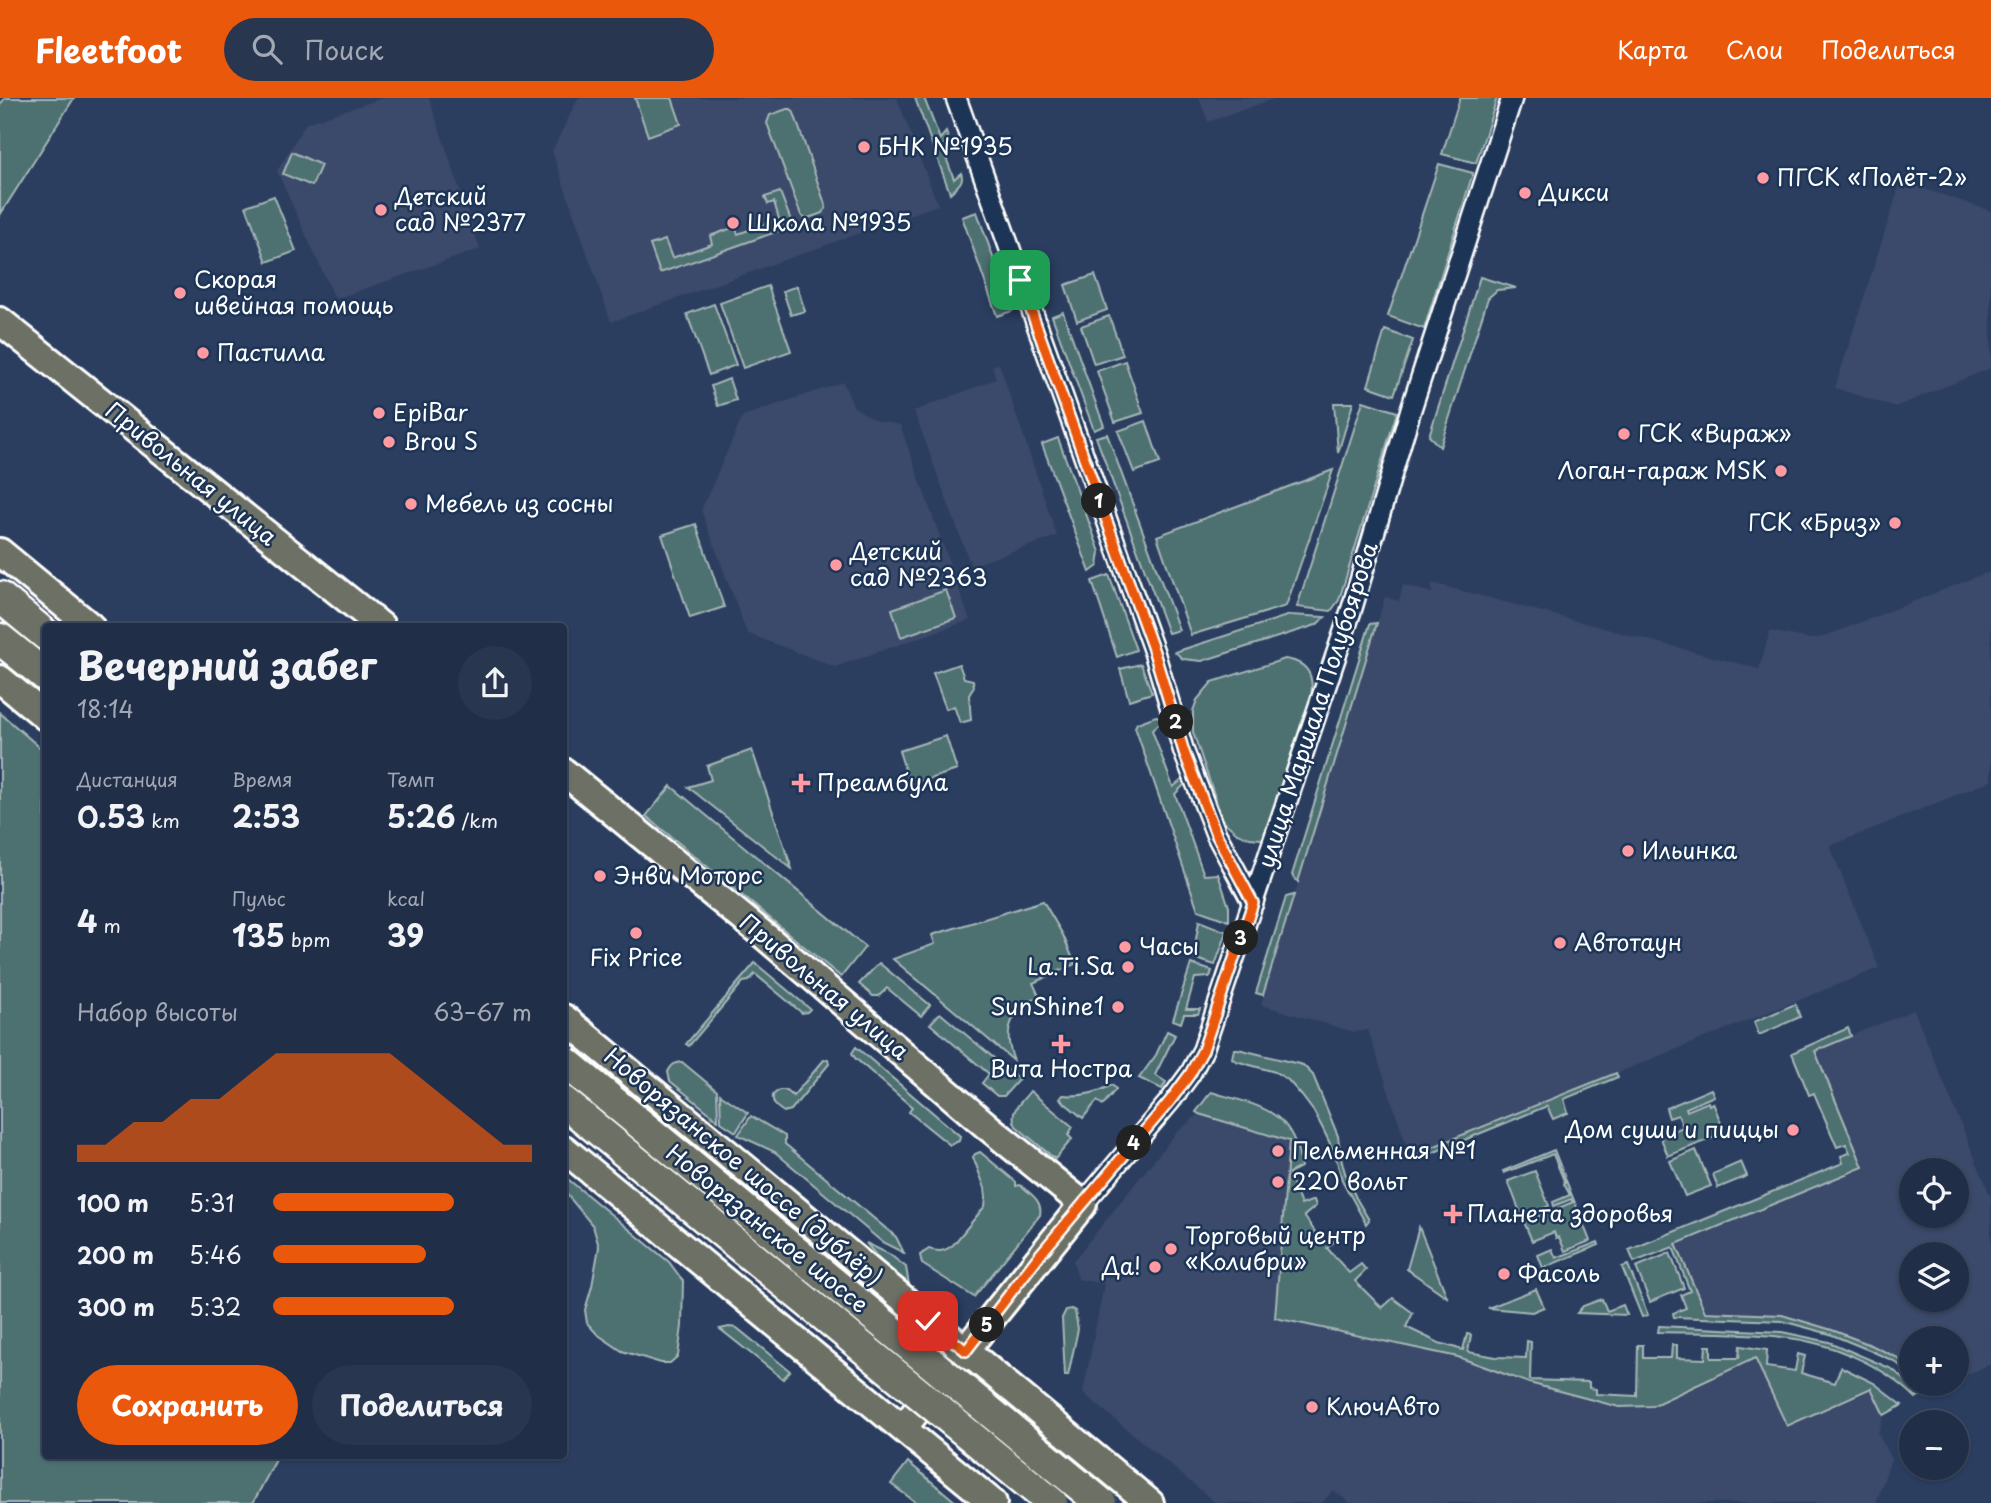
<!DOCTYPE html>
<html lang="ru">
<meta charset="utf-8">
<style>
:root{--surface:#202e48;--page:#28364f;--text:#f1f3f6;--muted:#a2a8b4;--line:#3d4a60;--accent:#ea580c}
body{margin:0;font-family:"Playpen Sans",sans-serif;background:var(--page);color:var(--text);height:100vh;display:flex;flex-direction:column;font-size:26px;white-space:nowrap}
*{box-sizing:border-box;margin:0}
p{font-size:23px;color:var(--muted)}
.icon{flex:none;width:38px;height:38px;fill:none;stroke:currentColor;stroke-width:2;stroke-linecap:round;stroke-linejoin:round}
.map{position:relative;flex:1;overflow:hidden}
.details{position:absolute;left:42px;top:525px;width:525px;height:836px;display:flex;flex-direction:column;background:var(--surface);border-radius:7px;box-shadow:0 2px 5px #0004,0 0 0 2px var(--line)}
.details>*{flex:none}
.buttons{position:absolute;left:1899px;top:1060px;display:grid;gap:14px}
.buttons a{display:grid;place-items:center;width:70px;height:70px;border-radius:50%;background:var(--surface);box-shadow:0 2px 5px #0004,0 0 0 2px var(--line);font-size:35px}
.pin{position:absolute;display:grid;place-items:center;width:60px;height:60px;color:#fff;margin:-30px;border-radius:14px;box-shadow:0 4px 10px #0006}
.km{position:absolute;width:35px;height:35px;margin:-18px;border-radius:50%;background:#222;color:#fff;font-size:19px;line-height:35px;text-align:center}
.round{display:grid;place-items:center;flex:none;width:74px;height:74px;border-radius:37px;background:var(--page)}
.head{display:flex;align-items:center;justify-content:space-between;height:119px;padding:0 35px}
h1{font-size:38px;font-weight:700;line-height:52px}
.metrics{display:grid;grid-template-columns:repeat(3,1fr);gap:10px;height:119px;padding:7px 35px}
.metrics div{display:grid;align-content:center}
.metrics b{font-size:30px;font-weight:700}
.metrics small{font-size:19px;font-weight:400}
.metrics p{font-size:19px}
.chart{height:196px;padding:14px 35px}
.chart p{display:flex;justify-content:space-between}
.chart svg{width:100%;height:126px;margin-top:7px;fill:var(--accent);opacity:.7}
.button{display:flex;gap:14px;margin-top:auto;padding:14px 35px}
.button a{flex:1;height:80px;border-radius:42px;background:var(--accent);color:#fff;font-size:28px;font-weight:700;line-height:80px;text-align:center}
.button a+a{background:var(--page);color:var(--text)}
ul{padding:0 35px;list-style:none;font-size:23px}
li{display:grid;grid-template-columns:112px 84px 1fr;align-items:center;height:52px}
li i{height:18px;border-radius:9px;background:var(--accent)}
header{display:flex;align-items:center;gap:42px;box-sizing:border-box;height:98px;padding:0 35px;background:var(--accent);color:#fff}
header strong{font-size:33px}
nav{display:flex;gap:38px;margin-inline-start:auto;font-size:24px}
.search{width:490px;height:63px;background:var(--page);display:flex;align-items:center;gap:18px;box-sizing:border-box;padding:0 24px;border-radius:38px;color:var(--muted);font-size:26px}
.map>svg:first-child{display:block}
.built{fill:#3b496b;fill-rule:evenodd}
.green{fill:#4d6f70;stroke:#a6b7b8;stroke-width:2}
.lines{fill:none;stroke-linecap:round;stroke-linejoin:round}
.minor-casing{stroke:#fff;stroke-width:24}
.major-casing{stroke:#fff;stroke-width:32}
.highway-casing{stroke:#fff;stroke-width:35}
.minor{stroke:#1d3557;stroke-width:19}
.major{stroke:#6c7065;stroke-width:26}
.highway{stroke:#6c7065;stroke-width:30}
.highway-bridge-casing{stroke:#fff;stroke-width:35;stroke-linecap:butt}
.highway-bridge{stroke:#6c7065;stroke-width:30}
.route-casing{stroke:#fff;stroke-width:14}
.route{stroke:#ea580c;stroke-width:9}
.poi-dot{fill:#ff9aa2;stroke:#1d3557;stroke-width:2.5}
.labels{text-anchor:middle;stroke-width:5;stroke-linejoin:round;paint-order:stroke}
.poi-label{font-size:23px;fill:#fff;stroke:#1d3557;text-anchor:start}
.street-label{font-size:23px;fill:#fff;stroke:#1d3557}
</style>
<header>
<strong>Fleetfoot</strong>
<div class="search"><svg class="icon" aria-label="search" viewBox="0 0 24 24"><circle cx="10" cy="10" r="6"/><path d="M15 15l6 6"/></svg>Поиск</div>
<nav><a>Карта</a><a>Слои</a><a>Поделиться</a></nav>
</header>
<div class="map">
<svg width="1991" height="1405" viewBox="0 0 1991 1405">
<rect width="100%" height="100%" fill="#2b3e60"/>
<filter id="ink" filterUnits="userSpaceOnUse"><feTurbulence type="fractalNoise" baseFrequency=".0143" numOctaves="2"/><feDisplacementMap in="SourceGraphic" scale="14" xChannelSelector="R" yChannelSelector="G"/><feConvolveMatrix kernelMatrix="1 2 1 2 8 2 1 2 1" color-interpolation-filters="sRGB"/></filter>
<g filter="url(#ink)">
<g class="built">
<polygon points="383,0 429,0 480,151 335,201 277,73 306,25"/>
<polygon points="578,0 897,0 938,107 611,224 552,53"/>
<polygon points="1199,0 1276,0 1208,24"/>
<polygon points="1901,83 1991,113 1991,270 1895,309 1835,290"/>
<polygon points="999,265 1057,438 971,468 914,313 996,281 992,268"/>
<polygon points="843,284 854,309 875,322 900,327 970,522 835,569 747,535 701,412 743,318"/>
<polygon points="1991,473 1991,683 1830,748 1879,870 1410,1058 1368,932 1354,934 1261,907 1385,499 1399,503 1403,487 1432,495 1432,485 1759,571 1770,533 1809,541 1823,539"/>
<path d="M1914,912L1991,1099V1266L1957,1281L1956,1241H1911V1270L1896,1259L1871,1247L1832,1232L1782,1217L1705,1214L1676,1146L1863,1069L1815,952ZM1911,1073H1956V1118H1911ZM1911,1157H1956V1202H1911Z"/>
<polygon points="1199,1016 1289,1043 1275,1221 1458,1259 1529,1285 1652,1308 1755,1259 1787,1328 1871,1290 1884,1317 1878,1335 1891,1361 1876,1405 1350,1405 1333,1392 1322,1405 1216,1405 1083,1295 1104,1186 1078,1181 1073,1163 1176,1035"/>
</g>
<g class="green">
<polygon points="5,0 74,0 0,117 0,7"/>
<polygon points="635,0 672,0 681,26 648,38"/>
<path d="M915,0H924L940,41L946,34L948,40L942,49L954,81L961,75C965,84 956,89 950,95Z"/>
<polygon points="1460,0 1497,0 1476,65 1442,56"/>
<polygon points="787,11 791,11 794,15 826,109 823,115 805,121 801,117 767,25 770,17"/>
<polygon points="292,54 321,67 312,88 283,76"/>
<polygon points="1439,66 1473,75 1424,231 1388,218"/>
<polygon points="780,94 793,128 660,175 650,147 665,142 672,160 712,146 710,138 735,129 738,136 779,121 774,104 768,106 765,99"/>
<polygon points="274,98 296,153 267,164 246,108"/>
<polygon points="977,114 1012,213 997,218 962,119"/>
<polygon points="1095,177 1107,212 1077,223 1065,187"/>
<polygon points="1480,179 1516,190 1497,192 1488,200 1440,349 1429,338"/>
<polygon points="768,188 791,253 743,270 720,205"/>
<polygon points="797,188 805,213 791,217 783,193"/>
<polygon points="714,206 736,267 709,277 687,216"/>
<polygon points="1063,214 1104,328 1094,332 1052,218"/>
<polygon points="1109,218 1123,257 1094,266 1081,228"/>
<polygon points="1385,232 1413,242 1394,297 1368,288"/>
<polygon points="1125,263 1143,315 1115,324 1097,273"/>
<polygon points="729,281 736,302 718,308 711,288"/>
<polygon points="1363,303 1397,314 1339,502 1331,513 1297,509"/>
<polygon points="1334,305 1353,305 1338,355"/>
<polygon points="1146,323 1160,365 1134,374 1118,333"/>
<polygon points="1107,336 1179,532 1168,535 1096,339"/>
<polygon points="1058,340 1100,454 1098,468 1090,474 1042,346"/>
<polygon points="1333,372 1286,508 1191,537 1157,438"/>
<polygon points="696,426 724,509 690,520 662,437"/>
<polygon points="1109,477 1136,552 1117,559 1092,483"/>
<polygon points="946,492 956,520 901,539 892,511"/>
<polygon points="1290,517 1325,519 1316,527 1202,563 1183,561 1175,554"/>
<polygon points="1377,525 1298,784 1292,777 1370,526"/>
<path d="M1285,561C1314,565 1314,584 1310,609L1268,737L1261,741L1250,740L1237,735L1223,723L1193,634V613L1197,602L1212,584Z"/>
<polygon points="959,566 964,580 973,582 974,589 969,597 971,622 960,625 954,608 946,611 933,575"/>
<polygon points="1141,566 1152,595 1129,602 1120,571"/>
<polygon points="0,615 45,654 46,1358 278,1358 253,1405 0,1405"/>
<polygon points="1156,618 1160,619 1162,623 1152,632 1173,689 1183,681 1185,686 1175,696 1204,777 1218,776 1229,809 1229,823 1198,812 1135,629 1137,625"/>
<polygon points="946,638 957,672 910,687 899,653"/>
<polygon points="752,652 792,771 688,689 711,682 707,668"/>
<polygon points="671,688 865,849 841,879 646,718"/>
<polygon points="1294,797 1263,897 1256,895 1286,799"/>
<path d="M1043,803L1063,837L1075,866L1033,885L1039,898C1010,914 1002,932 1014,963L893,861L935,846L932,837Z"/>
<polygon points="1199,823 1227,834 1215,867 1193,860"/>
<polygon points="755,865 810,911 807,914 802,915 755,876 749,883 743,884 689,948 686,946"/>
<polygon points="879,865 930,907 921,918 887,890 879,898 873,898 859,886"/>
<polygon points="1191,866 1212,873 1210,879 1195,880 1186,911 1200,911 1198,916 1184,916 1181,925 1173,922"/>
<polygon points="1795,906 1800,919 1759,937 1754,924"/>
<polygon points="940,915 1019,981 1004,998 997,998 982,985 989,976 930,926"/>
<polygon points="1848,930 1851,938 1815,953 1863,1069 1676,1146 1705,1214 1782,1217 1832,1232 1871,1247 1896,1259 1911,1270 1911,1276 1894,1263 1869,1252 1830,1236 1782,1223 1674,1219 1673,1215 1686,1210 1681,1197 1690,1193 1673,1149 1634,1164 1629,1152 1843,1065 1841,1058 1850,1055 1846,1046 1837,1049 1814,995 1809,997 1792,955"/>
<polygon points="1167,933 1175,937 1155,977 1166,984 1162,991 1139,980 1156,957"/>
<polygon points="856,949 960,1038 959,1043 950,1047 909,1014 912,1009 855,960 852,955"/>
<polygon points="1234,951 1238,951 1303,967 1313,977 1338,1038 1341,1060 1345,1075 1356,1100 1369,1122 1366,1126 1342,1082 1335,1056 1323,1031 1314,1014 1302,998 1288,982 1275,974 1236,963 1232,960"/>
<path d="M828,961L829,966L791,1012L784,1014C776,1009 772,1006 773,997L779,992H786L793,998L824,962Z"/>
<path d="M682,964L717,993L718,1022L670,983L668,974C671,967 674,965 682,964Z"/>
<polygon points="1616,975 1618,979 1564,1001 1568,1015 1553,1021 1547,1008 1415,1062 1410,1058"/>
<path d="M1112,987L1116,991L1103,1007L1097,1003L1083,1020L1060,1001L1063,997C1081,999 1097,995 1112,987Z"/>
<polygon points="1711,991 1714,998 1686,1010 1687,1013 1708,1004 1709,1007 1713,1005 1725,1035 1668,1058 1659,1035 1662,1034 1664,1037 1683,1029 1678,1017 1669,1020 1666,1010"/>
<path d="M1030,993L1073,1029L1068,1037L1072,1041L1055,1061L1016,1028C1008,1013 1021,1005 1030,993Z"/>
<path d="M1211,994C1259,1008 1294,1011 1301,1069L1289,1075L1301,1107L1314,1102L1316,1108L1304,1118L1323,1145L1335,1137L1338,1140L1327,1150L1349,1175L1361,1166L1366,1172L1355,1183L1382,1210L1393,1200L1413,1215L1406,1229L1439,1245L1463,1252L1467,1236L1471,1237L1468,1254L1496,1259L1526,1260L1527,1243L1531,1244L1530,1282L1589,1284V1290L1596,1291V1296L1637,1298L1638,1247H1643V1260H1671L1672,1247H1677V1260L1705,1261L1706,1248H1711V1260H1739L1740,1248L1767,1252L1766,1269L1795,1273L1798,1256L1805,1258L1801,1275L1835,1285L1841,1269L1874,1285L1902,1307L1884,1317L1871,1290L1787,1328L1755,1260L1652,1308L1619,1309L1529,1285L1458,1259L1275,1220L1289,1043L1199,1016L1196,1014Z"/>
<polygon points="720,996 748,1015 736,1034 721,1024"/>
<polygon points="751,1018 785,1038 785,1046 896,1139 904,1155 882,1144 775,1054 738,1037"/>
<polygon points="1554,1052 1590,1143 1565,1153 1559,1139 1556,1140 1554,1134 1532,1143 1524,1124 1573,1104 1571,1101 1554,1108 1553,1104 1570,1097 1564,1086 1565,1085 1553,1056 1504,1075 1503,1073"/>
<polygon points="1696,1052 1711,1088 1685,1098 1670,1063"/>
<path d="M980,1054L1016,1084V1088L1020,1087C1030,1095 1043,1103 1040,1117L974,1199L922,1166L920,1157L929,1151C939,1154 944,1154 953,1147L985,1108L986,1099L985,1090L973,1059L975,1056Z"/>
<polygon points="1741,1064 1747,1078 1718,1090 1713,1076"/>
<polygon points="1535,1073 1549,1108 1522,1119 1508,1083"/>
<polygon points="564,1078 669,1164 683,1183 682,1228 678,1258 670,1265 661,1265 622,1253 597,1236 587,1225 585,1212 592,1188 599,1149 593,1128 564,1093"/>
<polygon points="1419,1129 1447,1199 1407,1171"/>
<polygon points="1598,1144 1599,1147 1543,1170 1538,1157 1552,1151 1556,1160"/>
<path d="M866,1145L889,1156L906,1169L909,1187C892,1181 878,1159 866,1145Z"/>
<polygon points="1670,1155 1684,1190 1650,1204 1636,1169"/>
<polygon points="1628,1167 1648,1217 1642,1219 1622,1169"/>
<polygon points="1536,1191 1544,1209 1532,1214 1488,1210"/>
<polygon points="1602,1201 1607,1213 1623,1207 1627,1217 1577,1215 1583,1208"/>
<polygon points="1071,1211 1075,1213 1078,1231 1068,1278 1065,1278 1062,1220 1066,1212"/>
<path d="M1659,1228L1782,1234L1829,1244L1892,1271L1923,1297L1916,1300C1882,1266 1829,1244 1782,1239C1741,1234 1699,1235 1658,1234Z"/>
<polygon points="729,1229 737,1230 790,1273 783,1281 720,1231"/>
<polygon points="908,1364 957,1405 917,1405 891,1386"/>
</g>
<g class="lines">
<defs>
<g id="minor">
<polyline points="956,0 1154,554 1184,654 1216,736 1253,805"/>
<polyline points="1083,1106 1170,1003 1190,976 1203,952 1352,510 1411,311 1512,0"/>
</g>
<g id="major">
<polyline points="0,223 381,528"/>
<polyline points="0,454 90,528"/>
<polyline points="0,581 46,619"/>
<polyline points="564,674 766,839 988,1029 1083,1106 903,1330"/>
<polyline points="564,920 1150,1405"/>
<polyline points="564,1051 993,1405"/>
</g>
<g id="highway">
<polyline points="0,499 46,537"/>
<polyline points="0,541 46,578"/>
</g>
</defs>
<use href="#minor" class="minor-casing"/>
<use href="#major" class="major-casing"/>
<use href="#highway" class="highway-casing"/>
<use href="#minor" class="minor"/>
<use href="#major" class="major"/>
<use href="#highway" class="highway"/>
<defs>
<g id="highway-bridge">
<polyline points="564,963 1101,1405"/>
<polyline points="564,1004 1052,1405"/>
</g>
</defs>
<use href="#highway-bridge" class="highway-bridge-casing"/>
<use href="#highway-bridge" class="highway-bridge"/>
</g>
</g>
<g class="lines" filter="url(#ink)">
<defs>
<polyline id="route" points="928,1223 966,1253 1038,1159 1170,1003 1190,976 1203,952 1253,805 1216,736 1184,654 1154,554 1020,182"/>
</defs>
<use href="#route" class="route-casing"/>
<use href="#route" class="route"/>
</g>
<g class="poi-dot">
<circle cx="864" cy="49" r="7"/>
<circle cx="1763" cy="80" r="7"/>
<circle cx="1525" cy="95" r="7"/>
<circle cx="381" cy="112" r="7"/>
<circle cx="733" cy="125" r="7"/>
<circle cx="180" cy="195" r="7"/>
<circle cx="203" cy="255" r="7"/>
<circle cx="379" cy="315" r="7"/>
<circle cx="1624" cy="336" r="7"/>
<circle cx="389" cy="344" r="7"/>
<circle cx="1781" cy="373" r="7"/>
<circle cx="411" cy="406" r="7"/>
<circle cx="1895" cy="425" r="7"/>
<circle cx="836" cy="467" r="7"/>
<path d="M797.5 674.5h7v7h7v7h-7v7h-7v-7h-7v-7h7z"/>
<circle cx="1628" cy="753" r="7"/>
<circle cx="600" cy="778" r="7"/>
<circle cx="636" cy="835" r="7"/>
<circle cx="1560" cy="845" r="7"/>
<circle cx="1125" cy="849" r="7"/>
<circle cx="1128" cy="869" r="7"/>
<circle cx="1118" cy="909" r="7"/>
<path d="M1057.5 935.5h7v7h7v7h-7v7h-7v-7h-7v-7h7z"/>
<circle cx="1793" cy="1032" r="7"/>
<circle cx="1278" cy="1053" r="7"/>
<circle cx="1278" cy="1084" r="7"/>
<path d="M1449.5 1105.5h7v7h7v7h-7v7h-7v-7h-7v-7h7z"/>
<circle cx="1171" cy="1151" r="7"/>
<circle cx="1155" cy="1169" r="7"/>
<circle cx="1504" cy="1176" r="7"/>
<circle cx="1312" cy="1309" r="7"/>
</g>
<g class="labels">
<g class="poi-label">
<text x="878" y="57">БНК №1935</text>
<text x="1777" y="88">ПГСК «Полёт-2»</text>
<text x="1539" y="103">Дикси</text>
<text x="395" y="107">Детский<tspan x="395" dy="26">сад №2377</tspan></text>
<text x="747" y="133">Школа №1935</text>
<text x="194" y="190">Скорая<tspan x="194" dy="26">швейная помощь</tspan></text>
<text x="217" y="263">Пастилла</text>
<text x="393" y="323">EpiBar</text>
<text x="1638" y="344">ГСК «Вираж»</text>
<text x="403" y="352">Brou S</text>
<text x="1767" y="381" text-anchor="end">Логан-гараж MSK</text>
<text x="425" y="414">Мебель из сосны</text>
<text x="1881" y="433" text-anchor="end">ГСК «Бриз»</text>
<text x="850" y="462">Детский<tspan x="850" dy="26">сад №2363</tspan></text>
<text x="817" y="693">Преамбула</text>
<text x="1642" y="761">Ильинка</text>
<text x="614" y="786">Энви Моторс</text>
<text x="1574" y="853">Автотаун</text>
<text x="1139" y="857">Часы</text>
<text x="636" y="868" text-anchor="middle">Fix Price</text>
<text x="1114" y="877" text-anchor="end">La.Ti.Sa</text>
<text x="1104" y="917" text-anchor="end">SunShine1</text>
<text x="1061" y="979" text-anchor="middle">Вита Ностра</text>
<text x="1779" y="1040" text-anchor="end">Дом суши и пиццы</text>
<text x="1292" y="1061">Пельменная №1</text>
<text x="1292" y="1092">220 вольт</text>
<text x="1467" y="1124">Планета здоровья</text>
<text x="1185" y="1146">Торговый центр<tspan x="1185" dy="26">«Колибри»</tspan></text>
<text x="1141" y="1177" text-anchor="end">Да!</text>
<text x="1518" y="1184">Фасоль</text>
<text x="1326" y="1317">КлючАвто</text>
</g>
<g class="street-label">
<text transform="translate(191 376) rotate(39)" y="8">Привольная улица</text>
<text transform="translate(1318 607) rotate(-72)" y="8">улица Маршала Полубоярова</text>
<text transform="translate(824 889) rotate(40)" y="8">Привольная улица</text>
<text transform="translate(743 1069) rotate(40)" y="8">Новорязанское шоссе (дублёр)</text>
<text transform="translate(767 1131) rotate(39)" y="8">Новорязанское шоссе</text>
</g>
</g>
</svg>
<div class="buttons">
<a><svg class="icon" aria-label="locate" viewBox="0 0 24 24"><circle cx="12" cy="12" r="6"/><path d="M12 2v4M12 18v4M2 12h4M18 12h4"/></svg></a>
<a><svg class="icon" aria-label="layers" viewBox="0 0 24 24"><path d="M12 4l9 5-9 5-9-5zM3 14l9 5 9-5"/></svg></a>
<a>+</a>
<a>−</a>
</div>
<div class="pin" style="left:1020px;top:182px;background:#1e9e55"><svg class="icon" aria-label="arrive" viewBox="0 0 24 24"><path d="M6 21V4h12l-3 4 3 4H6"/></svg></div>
<div class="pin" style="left:928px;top:1223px;background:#d93025"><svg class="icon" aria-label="check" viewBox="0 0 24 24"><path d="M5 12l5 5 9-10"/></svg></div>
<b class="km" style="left:1099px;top:403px">1</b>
<b class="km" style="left:1176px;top:624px">2</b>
<b class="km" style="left:1241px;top:840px">3</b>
<b class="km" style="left:1134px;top:1045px">4</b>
<b class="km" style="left:987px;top:1227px">5</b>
<section class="details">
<div class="head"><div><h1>Вечерний забег</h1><p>18:14</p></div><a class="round"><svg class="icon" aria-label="share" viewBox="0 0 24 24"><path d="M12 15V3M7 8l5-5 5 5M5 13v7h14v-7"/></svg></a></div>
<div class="metrics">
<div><p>Дистанция</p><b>0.53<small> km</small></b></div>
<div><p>Время</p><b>2:53</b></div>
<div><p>Темп</p><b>5:26<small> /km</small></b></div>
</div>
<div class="metrics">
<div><b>4<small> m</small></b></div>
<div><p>Пульс</p><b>135<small> bpm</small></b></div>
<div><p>kcal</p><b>39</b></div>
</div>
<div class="chart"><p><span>Набор высоты</span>63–67 m</p>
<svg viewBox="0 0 160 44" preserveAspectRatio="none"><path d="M0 44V38L10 38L20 30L30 30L40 22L50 22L60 14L70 6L80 6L90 6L100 6L110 6L120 14L130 22L140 30L150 38L160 38V44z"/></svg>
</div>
<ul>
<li><b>100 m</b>5:31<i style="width:70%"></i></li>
<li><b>200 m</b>5:46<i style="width:59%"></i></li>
<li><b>300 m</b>5:32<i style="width:70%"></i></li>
</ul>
<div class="button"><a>Сохранить</a><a>Поделиться</a></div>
</section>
</div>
